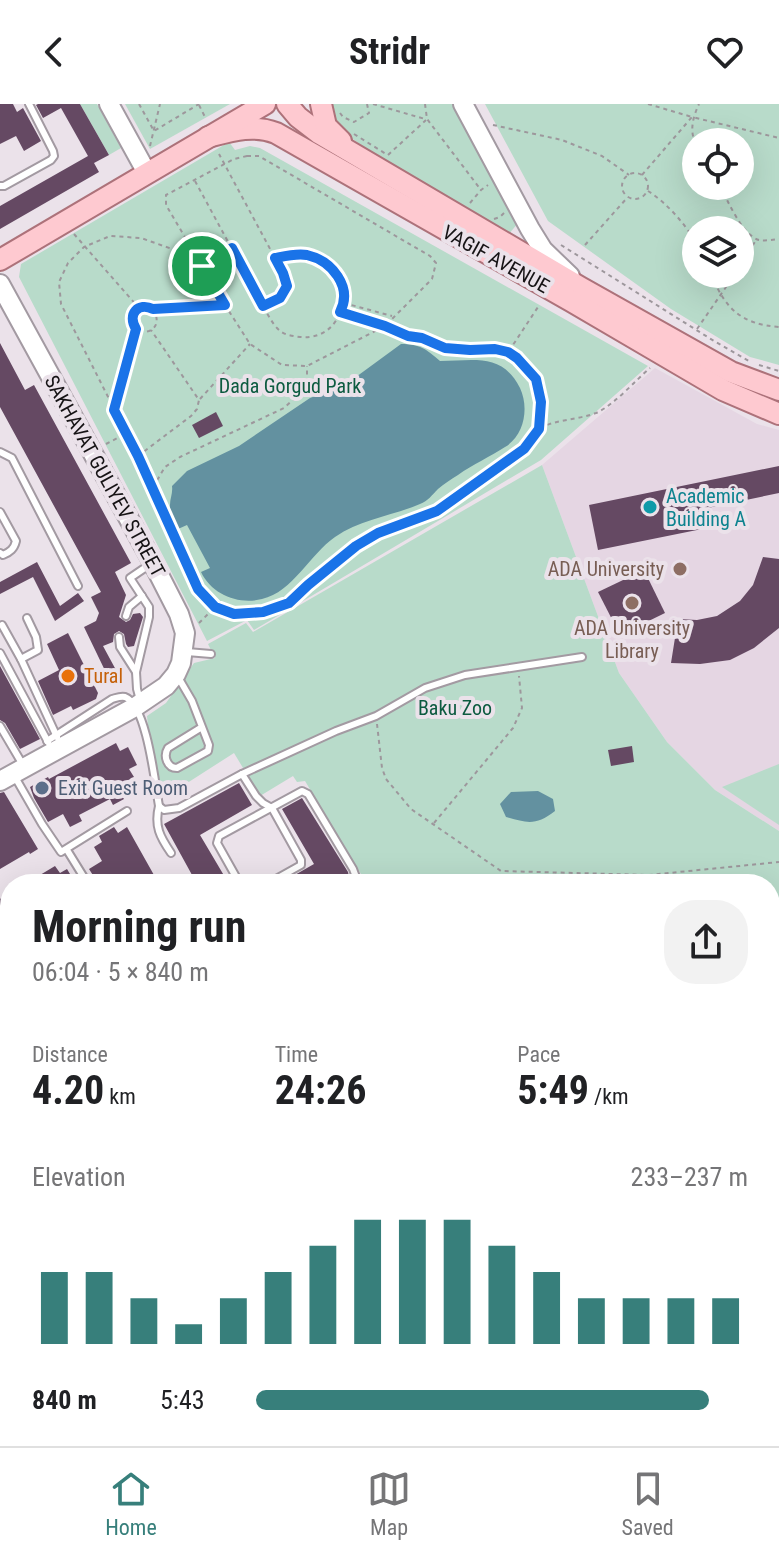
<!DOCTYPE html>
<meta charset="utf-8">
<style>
:root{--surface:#fff;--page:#f2f2f2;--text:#202124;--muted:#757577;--line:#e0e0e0;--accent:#377f7b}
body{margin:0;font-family:"Roboto Condensed",sans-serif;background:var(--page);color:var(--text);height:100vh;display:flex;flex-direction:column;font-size:30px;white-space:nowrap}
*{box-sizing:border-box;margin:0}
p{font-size:26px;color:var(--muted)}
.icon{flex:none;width:44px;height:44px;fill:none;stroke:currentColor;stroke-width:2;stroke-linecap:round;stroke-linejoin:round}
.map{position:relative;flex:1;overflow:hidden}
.details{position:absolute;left:0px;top:770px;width:780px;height:572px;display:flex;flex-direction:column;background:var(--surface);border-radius:32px 32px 0 0;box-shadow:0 8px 32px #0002}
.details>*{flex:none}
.buttons{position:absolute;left:682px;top:24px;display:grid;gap:16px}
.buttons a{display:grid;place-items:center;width:72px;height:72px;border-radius:50%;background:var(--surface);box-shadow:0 8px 32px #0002;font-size:40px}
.pin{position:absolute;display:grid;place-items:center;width:68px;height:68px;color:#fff;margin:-34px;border:4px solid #fff;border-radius:50%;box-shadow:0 2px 8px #0007}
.round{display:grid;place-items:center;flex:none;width:84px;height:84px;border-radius:32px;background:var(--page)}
.overview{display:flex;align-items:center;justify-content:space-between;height:136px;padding:0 32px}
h1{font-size:44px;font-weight:700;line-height:60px}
.figures{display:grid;grid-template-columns:repeat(3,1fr);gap:12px;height:136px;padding:8px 32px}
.figures div{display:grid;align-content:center}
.figures b{font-size:40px;font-weight:700}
.figures small{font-size:22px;font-weight:400}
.figures p{font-size:22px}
.chart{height:224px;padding:16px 32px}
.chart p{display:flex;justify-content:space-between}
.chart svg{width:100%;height:144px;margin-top:8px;stroke:var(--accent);stroke-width:6}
ul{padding:0 32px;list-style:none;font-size:26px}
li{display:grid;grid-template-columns:128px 96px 1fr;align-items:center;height:60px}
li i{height:20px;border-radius:10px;background:var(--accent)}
header{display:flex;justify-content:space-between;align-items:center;height:104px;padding:0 32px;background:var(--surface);font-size:36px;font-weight:700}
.tabs{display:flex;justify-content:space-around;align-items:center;height:112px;border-top:2px solid var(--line);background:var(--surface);font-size:22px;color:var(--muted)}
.tabs a{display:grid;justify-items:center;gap:4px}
.tabs .current{color:var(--accent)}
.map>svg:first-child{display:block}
.built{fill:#e5d6e3}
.green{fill:#b8dbca;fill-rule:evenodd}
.water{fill:#6391a0}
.building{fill:#654963}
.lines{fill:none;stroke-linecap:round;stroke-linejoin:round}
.lane-casing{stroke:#a39aa2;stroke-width:10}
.street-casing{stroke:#a39aa2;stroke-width:16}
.secondary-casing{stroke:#a39aa2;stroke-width:22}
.primary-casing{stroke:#ad727a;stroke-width:24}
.path{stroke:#9d979c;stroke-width:2;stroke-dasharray:4 4;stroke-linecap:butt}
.lane{stroke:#fff;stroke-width:6}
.street{stroke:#fff;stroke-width:12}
.secondary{stroke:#fff;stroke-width:18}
.primary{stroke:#fec9d0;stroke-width:20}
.route-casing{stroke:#fff;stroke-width:16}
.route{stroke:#1a73e8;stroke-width:10}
.culture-dot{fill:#0f9aa8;stroke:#ebe2ea;stroke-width:3}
.education-dot{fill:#8d6e63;stroke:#ebe2ea;stroke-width:3}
.food-dot{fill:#e8710a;stroke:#ebe2ea;stroke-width:3}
.service-dot{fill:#5c6f8a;stroke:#ebe2ea;stroke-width:3}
.labels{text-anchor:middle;stroke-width:8;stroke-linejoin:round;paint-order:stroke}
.street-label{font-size:20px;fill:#161315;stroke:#ebe2ea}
.park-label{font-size:20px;fill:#0d5b40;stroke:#ebe2ea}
.culture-label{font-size:20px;fill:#0d838f;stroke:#ebe2ea;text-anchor:start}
.education-label{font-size:20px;fill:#785e54;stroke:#ebe2ea;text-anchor:end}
.food-label{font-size:20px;fill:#c56008;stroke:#ebe2ea;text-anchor:start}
.service-label{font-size:20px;fill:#4e5e75;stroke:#ebe2ea;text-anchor:start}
</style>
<header><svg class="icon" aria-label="back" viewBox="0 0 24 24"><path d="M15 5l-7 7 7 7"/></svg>Stridr<svg class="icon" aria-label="heart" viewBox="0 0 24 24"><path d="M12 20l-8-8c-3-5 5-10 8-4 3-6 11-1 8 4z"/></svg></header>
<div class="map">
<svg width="779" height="1342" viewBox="0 0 779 1342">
<rect width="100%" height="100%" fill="#ebe2ea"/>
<g class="built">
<polygon points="655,264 757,320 779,326 779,727 715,686 667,638 619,569 542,361"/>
<polygon points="770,928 779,933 779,1146 770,1162"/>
</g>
<g class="green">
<polygon points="80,0 97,0 121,44 109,51"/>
<polygon points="125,0 230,0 150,45"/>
<polygon points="326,0 455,0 519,118 508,131 372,49 331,19"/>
<path d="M485,0H779V261L750,253L671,205L548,117ZM696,38H740V82H696ZM696,126H740V170H696Z"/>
<polygon points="229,38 235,46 250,42 260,44 648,262 541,356 254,526 247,516 207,537 19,173 21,160"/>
<polygon points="542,361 619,569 667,638 715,686 779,727 779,933 770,928 770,780 367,780 305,677 297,678 293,672 260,692 234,649 170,690 160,689 153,673 147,612 166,599 194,559 215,554 208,540 246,519 253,528"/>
<polygon points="779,660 779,721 722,683"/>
<polygon points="262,1332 669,1332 663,1342 256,1342"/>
</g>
<g class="water">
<path d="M401,240C420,240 426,245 440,257C473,257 502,248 520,284C529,303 525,331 505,343C490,353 473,360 458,371C451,375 444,380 438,385C432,391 428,397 420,400C392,412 361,415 335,433C310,450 293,488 262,495C239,501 212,491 201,468L210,464L187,421L178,425C174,418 169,409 170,401C170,394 173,389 172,382L187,367L239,342L310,294L345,281Z"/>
<path d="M538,687L553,695L555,707C536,722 527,719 506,713L500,700L511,688Z"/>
</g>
<g class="building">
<polygon points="0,0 13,0 17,8 23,4 41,37 24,47 16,32 0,40"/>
<polygon points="38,0 80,0 109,51 94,59 99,68 0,125 0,102 88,52 61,4 43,14 36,1"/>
<polygon points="0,239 25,286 34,281 131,459 115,468 126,491 119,513 126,518 130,516 133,510 140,509 143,513 134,542 128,543 126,540 124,530 119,527 114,530 113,538 103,542 116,566 111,579 84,523 96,517 99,509 91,493 101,488 0,303"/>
<polygon points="216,308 223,322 199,334 192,321"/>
<polygon points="779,362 779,389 698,406 702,425 598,446 589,401"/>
<polygon points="763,453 779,455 779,524 754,544 730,556 700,560 671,559 678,515 697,516 717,512 740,497 753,481"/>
<polygon points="37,458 60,502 78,489 84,497 55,517 33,473 0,490 0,478"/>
<polygon points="644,466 665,509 620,531 598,488"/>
<polygon points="68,529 98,589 96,595 73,606 71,602 53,611 38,577 59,566 47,540"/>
<polygon points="0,562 40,635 20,645 5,619 0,616"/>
<polygon points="116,639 120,647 128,643 137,661 129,665 134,673 117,682 124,695 113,701 110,695 79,711 82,717 70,723 63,710 48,718 34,694 30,683 48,673 49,675"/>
<polygon points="632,642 634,658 611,662 608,646"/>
<polygon points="239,679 252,701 200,731 229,780 197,780 164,720"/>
<polygon points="4,688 38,745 30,750 29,748 0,765 0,689"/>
<polygon points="302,694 348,768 349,773 338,780 279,780 314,760 282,705"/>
<polygon points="114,723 118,729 127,723 159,780 105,780 101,773 96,776 89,765 102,757 94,743 102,738 99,732"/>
<polygon points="55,762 60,769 67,765 76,780 25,780"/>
<polygon points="10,789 10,832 0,838 0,795"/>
<polygon points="10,876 10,966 5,969 0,966 0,882"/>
<polygon points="770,1001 779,1002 779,1085 770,1100"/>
<polygon points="0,1284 10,1291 10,1332 79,1332 72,1342 25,1342 0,1327"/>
</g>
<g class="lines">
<defs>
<g id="lane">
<polyline points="0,82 4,82 51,56 54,52 53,47 29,0"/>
<polyline points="0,348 12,354 78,482"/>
<path d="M0,408L16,437C14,445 10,448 3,451L0,449"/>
<polyline points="126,512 129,503 142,492"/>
<polyline points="2,521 21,555 57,633"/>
<polyline points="119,533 120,543 136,568"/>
<polyline points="187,548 211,550"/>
<polyline points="0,549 48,638"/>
<polyline points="21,555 38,546 36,533 27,514"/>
<path d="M178,573L192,597L209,641L208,647L177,664C167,664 163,652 168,644L202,623"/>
<polyline points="140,596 137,585 136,568 149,513 149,503 130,474 152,459"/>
<polyline points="0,622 23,661"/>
<path d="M47,637L112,595C116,594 120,592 125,593C147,601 155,680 159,702L164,706L179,704L242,670L256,692L263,699L272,704L301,756V761L267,780"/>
<polyline points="242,670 336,627 376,612 425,584 465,571 582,553"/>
<polyline points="15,673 42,720 61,748 127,707"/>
<path d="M159,702C154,722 160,733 171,749"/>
<polyline points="67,746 88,780"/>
<polyline points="240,780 217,739 219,732 302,687 308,690 353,765 356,773 352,780"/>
<polyline points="0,973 10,982"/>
<polyline points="0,1054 10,1059"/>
<polyline points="0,1135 10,1140"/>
<polyline points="0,1207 0,1209"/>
<polyline points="0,1240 10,1246"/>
<polyline points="0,1277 3,1279 10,1276"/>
</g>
<g id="street">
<polyline points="770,1232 779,1238"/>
<polyline points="246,1342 253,1332"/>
</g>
<g id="secondary">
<polyline points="109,0 147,69"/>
<polyline points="463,0 530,125 543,146 570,172"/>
<polyline points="0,180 153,459 179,510 185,529 181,559 176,570 166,582 135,603 0,677"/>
<polyline points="770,1178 779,1163"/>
<polyline points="770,1208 779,1192"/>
<polyline points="675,1342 681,1332"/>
<polyline points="692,1342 697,1332"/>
</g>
<g id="primary">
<polyline points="287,0 298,13 320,30 580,183 731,268 779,286"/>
<polyline points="321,0 326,22 341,37"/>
<path d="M208,33C231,27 253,20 276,29L571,197L723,286L779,310"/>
<polyline points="0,156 265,0"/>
</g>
</defs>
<use href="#lane" class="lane-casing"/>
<use href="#street" class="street-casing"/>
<use href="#secondary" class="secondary-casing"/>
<use href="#primary" class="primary-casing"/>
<g class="path">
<polyline points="139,0 154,27 199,0"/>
<polyline points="373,0 425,15"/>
<polyline points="425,0 427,15 481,86"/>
<polyline points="648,0 692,13"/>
<polyline points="199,1 206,15"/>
<polyline points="340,9 343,13 354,18 369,9 367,0"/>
<polyline points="493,21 562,36 602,52 629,71"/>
<polyline points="354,30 386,50"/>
<path d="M696,40C689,27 693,13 699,0"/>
<polyline points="150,42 160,0"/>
<polyline points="388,51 426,16"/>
<polygon points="247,52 259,52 430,152 436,159 432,175 385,222 307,262 282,261 250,240 225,201 166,101 166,91 234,55"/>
<circle cx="635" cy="82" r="13"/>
<polyline points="642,71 692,13 779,34"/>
<polyline points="195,77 263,202 280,194 287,182 283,169 219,50"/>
<path d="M720,82C728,97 742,131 759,136C765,137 772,136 779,135"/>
<path d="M648,87C667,99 684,119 696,138"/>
<polyline points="470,99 481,86 488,81"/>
<polyline points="494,115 500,113 505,108"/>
<polyline points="74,130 138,203"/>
<polyline points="561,141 714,237 749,257"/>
<polyline points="585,141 627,94"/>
<polyline points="232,144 202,162 172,145 141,134 110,132 84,143 68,159 59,178 61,200 138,352 198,485 215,503 234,510 263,508 289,499 308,481 356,442 378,429 437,407 524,345 539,325 541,298 536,275 517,254 508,248 495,245 470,246 445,244 422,234 408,232 385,222 340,208"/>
<polyline points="740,162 756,136"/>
<path d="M711,170C725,204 740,220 779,223"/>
<polyline points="344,199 392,212"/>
<path d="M263,203C268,210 272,219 277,224C283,231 292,232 300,233C355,238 358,152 302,150C293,150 284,152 276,153"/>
<path d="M153,205C158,213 159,223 149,227C127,235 125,192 153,205L225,201"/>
<polyline points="697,225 735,170"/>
<polyline points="509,247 538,203"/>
<polyline points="759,261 779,267"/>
<polyline points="200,295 250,240"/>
<polyline points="115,305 135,226"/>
<path d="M540,324C558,315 577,316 596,309C614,301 635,277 650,264"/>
<polyline points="106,340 125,330"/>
<polyline points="138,352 191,312 197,305 199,296 151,226"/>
<polyline points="153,383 165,363 180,353 284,304 307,283 307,262"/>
<polyline points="199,519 214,504"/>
<polyline points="377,620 382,664 386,675 411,705 501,767 649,771 779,758"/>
<polyline points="434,719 513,624 522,604 519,572"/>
<polyline points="555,770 558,780"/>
<polyline points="345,1332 347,1342"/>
<polyline points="370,1332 409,1342"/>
<polyline points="483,1332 489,1342"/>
<polyline points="428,1342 446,1332"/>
<polyline points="633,1342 639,1332"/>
</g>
<use href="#lane" class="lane"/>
<use href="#street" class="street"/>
<use href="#secondary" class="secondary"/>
<use href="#primary" class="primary"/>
</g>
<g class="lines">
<defs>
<path id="route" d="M232,144L263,202L280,194L287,182L283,169L275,154C285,152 297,149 307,151C332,157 353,183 340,208L385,222L408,232L422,234L445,244L470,246L495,245L508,248L517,254L536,275L541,298L539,325L524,345L437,407L378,429L356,442L308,481L289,499L263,508L234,510L215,503L198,485L138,352L114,306L136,225C127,210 138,198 153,205L225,201L202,162Z"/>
</defs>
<use href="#route" class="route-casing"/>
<use href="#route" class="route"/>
</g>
<circle class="culture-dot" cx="650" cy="403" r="8"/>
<g class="education-dot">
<circle cx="680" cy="465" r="8"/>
<circle cx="632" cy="499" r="8"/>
</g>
<circle class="food-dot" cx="68" cy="572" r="8"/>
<circle class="service-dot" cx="42" cy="684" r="8"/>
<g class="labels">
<g class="street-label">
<text transform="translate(496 155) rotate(29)" y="7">VAGIF AVENUE</text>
<text transform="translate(105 372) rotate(61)" y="7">SAKHAVAT GULIYEV STREET</text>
</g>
<g class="park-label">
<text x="290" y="289">Dada Gorgud Park</text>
<text x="455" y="611">Baku Zoo</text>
</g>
<g class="culture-label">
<text x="666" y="399">Academic<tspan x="666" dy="23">Building A</tspan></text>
</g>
<g class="education-label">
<text x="664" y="472">ADA University</text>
<text x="632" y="531" text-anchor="middle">ADA University<tspan x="632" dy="23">Library</tspan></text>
</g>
<g class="food-label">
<text x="84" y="579">Tural</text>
</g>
<g class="service-label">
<text x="58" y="691">Exit Guest Room</text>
</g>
</g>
</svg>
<div class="buttons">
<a><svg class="icon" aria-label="locate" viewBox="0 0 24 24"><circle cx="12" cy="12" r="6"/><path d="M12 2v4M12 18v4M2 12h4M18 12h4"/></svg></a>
<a><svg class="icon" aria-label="layers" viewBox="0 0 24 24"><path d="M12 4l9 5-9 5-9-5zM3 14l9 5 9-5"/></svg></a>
</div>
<div class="pin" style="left:202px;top:162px;background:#1e9e55"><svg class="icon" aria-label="arrive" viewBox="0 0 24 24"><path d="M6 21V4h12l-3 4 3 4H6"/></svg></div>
<section class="details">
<div class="overview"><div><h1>Morning run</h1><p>06:04 · 5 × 840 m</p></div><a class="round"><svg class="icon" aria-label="share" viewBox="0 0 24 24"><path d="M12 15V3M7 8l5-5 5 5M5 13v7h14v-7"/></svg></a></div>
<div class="figures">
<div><p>Distance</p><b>4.20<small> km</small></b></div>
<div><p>Time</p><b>24:26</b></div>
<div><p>Pace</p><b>5:49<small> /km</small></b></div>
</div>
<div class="chart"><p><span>Elevation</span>233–237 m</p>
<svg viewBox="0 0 160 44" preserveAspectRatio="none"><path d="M5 44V22M15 44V22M25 44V30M35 44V38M45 44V30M55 44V22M65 44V14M75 44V6M85 44V6M95 44V6M105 44V14M115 44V22M125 44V30M135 44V30M145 44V30M155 44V30"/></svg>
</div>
<ul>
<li><b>840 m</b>5:43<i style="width:92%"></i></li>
</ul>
</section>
</div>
<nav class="tabs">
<a class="current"><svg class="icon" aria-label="home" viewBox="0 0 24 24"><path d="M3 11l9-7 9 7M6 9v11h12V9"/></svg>Home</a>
<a><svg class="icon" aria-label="map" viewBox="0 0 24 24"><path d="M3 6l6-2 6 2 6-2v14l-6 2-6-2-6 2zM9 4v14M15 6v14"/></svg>Map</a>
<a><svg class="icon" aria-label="saved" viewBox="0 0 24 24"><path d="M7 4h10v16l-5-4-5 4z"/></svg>Saved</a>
</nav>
